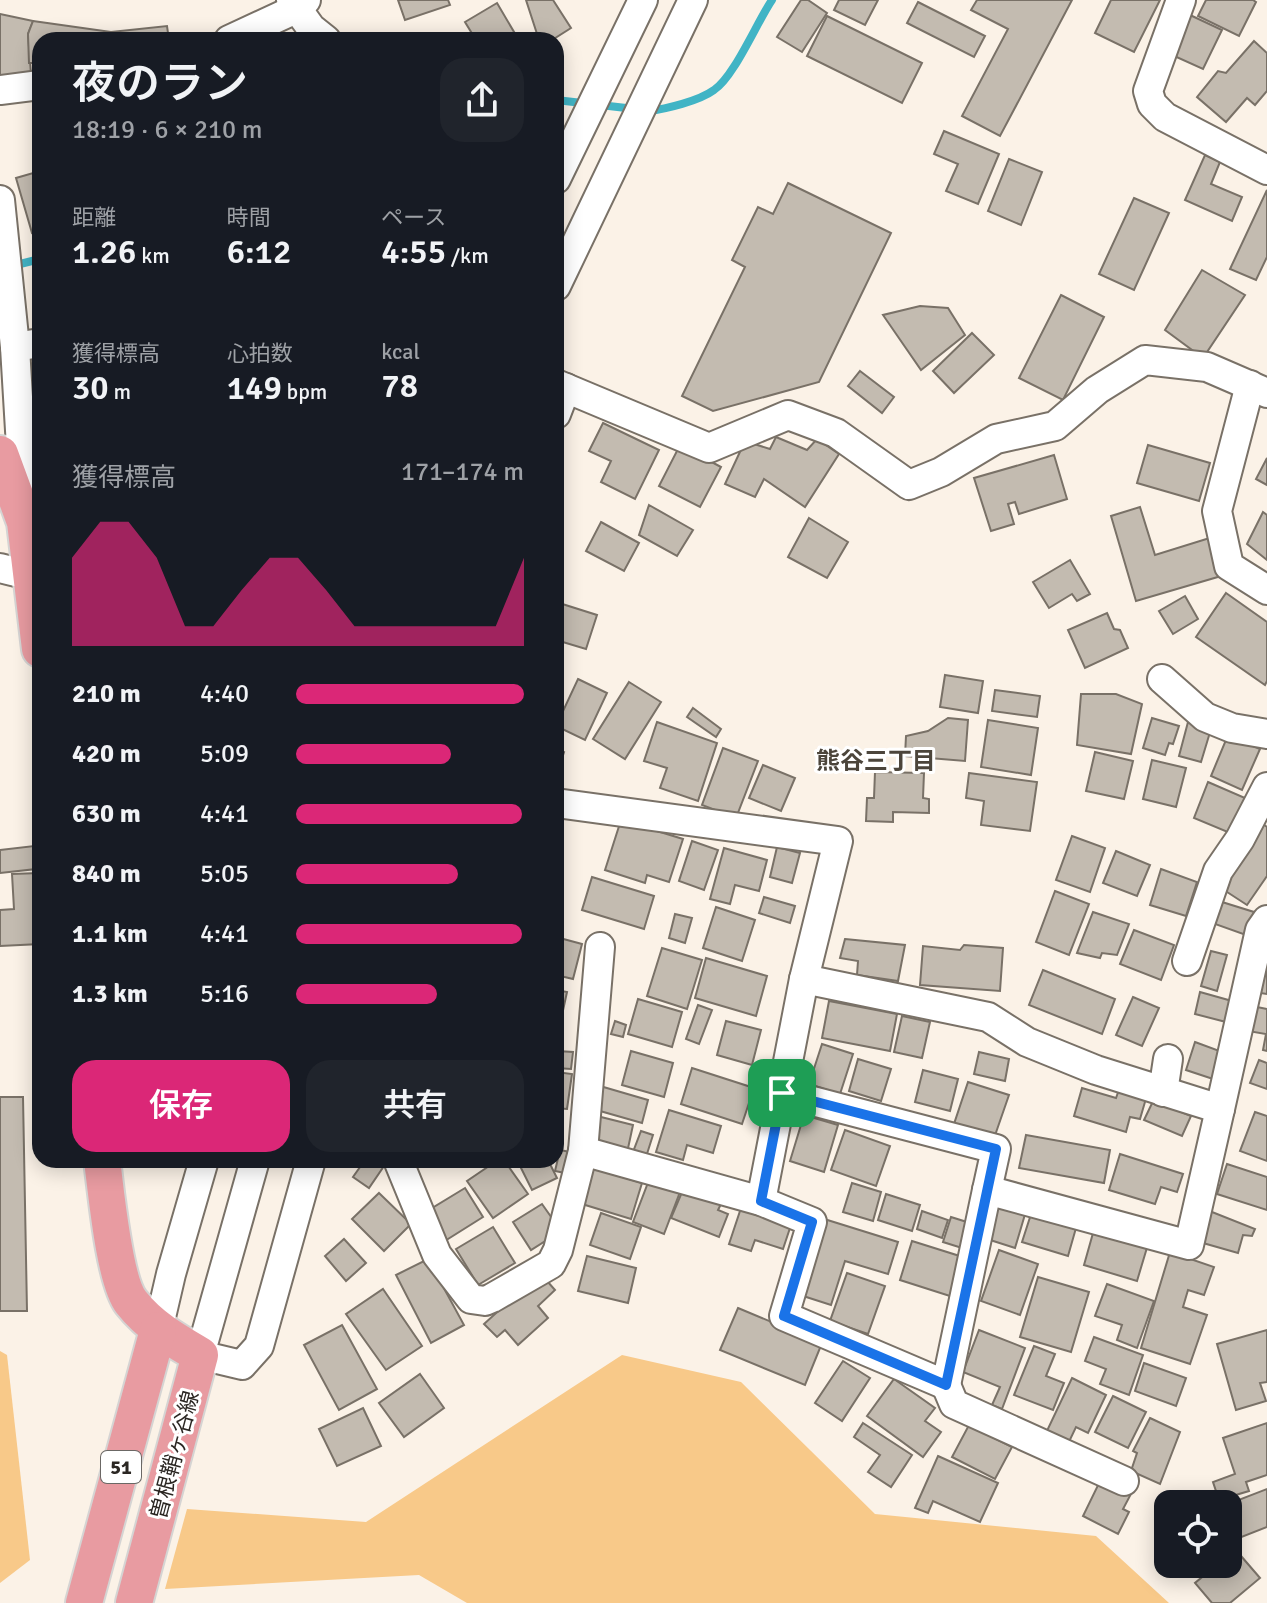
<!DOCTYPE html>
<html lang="ja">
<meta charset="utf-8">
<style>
:root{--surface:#171b24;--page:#20242c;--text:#f1f3f6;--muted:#9ea1a6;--accent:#db2777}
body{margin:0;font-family:Signika,"Noto Sans JP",sans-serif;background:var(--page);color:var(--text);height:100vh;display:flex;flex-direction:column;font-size:30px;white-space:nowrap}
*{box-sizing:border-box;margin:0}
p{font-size:26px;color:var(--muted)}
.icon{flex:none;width:44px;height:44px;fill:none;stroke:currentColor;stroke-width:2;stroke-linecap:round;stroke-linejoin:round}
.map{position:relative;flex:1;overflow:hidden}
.drawer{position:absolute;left:32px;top:32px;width:532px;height:1136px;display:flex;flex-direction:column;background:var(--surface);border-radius:24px;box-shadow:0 4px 20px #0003}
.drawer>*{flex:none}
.tools{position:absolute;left:1154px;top:1490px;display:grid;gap:16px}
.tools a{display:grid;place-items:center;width:88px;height:88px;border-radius:16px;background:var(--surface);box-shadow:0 4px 20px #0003;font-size:40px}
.pin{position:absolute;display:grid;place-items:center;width:68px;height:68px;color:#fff;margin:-34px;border-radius:16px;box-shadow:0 4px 12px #0006}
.round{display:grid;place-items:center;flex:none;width:84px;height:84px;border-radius:24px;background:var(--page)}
.head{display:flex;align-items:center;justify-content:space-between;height:136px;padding:0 40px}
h1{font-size:44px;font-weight:600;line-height:60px}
.figures{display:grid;grid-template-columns:repeat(3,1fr);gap:12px;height:136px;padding:8px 40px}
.figures div{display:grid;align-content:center}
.figures b{font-size:34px;font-weight:600}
.figures small{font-size:22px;font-weight:400}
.figures p{font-size:22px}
.chart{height:224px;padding:16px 40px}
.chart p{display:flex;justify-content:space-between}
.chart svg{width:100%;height:144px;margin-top:8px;fill:var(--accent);opacity:.7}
.primary-button{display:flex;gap:16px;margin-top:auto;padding:16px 40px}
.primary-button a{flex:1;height:92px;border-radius:24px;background:var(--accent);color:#fff;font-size:32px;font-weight:600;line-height:92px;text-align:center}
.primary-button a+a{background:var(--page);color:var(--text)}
ul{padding:0 40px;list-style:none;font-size:26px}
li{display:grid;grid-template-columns:128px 96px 1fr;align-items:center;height:60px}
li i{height:20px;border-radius:10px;background:var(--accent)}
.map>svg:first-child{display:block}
.green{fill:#f8c989}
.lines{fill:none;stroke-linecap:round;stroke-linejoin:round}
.stream{stroke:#41b4c5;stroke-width:8}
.building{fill:#c3bbb0;stroke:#797167;stroke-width:2}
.minor-casing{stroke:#797167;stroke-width:32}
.major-casing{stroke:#d5d4d3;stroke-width:40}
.minor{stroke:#fff;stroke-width:28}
.major{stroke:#e89ba1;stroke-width:36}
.route-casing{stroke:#fff;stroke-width:16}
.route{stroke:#1a73e8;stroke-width:10}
.labels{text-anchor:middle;stroke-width:6;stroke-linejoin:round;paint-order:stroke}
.shield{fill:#fff;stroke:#6b6865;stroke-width:2}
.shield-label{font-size:20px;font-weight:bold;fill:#2b2723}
.street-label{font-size:22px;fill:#2b2723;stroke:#fff}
.neighbourhood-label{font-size:24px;font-weight:bold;fill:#4c453b;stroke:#fff}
</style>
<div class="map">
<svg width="1267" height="1603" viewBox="0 0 1267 1603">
<rect width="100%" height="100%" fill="#fbf2e7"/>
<g class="green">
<polygon points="0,1351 7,1355 30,1560 0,1583"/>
<polygon points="622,1355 741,1382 875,1514 1096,1536 1169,1603 467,1603 419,1575 165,1589 187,1509 366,1522"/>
</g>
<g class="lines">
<g class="stream">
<polyline points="556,100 635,109"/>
<path d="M648,111C666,109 699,101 714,90C734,77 757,22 772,0"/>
<polyline points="12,266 40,259"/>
</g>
</g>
<g class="building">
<polygon points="398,0 448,0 450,5 405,20"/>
<polygon points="526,0 553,0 571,28 552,40 539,40"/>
<polygon points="801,0 808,0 827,13 802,52 777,37"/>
<polygon points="839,0 878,0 865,25 834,10"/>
<polygon points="977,0 1072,0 1000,136 962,116 1008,29 971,10"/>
<polygon points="1111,0 1160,0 1134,52 1095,33"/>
<polygon points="1206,0 1253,0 1256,2 1239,36 1198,16"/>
<polygon points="918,2 985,36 974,57 907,23"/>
<polygon points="497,3 517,37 512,40 476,40 465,22"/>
<polygon points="0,14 33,21 28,34 31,74 0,76"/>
<polygon points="1190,15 1222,30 1203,69 1172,55"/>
<polygon points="827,16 922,63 902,103 807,56"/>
<polygon points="33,21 111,32 167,26 169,40 40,40 40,63 29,63 28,34"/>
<polygon points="1254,41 1267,53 1267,91 1255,105 1247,98 1226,122 1197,97 1218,71 1226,73"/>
<polygon points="944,131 999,154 978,204 946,191 958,164 934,154"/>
<polygon points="1205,155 1220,162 1211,184 1242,197 1232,221 1185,200"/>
<polygon points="1009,159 1042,172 1021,225 988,211"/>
<polygon points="40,171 40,231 32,233 16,178"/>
<polygon points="788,183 891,233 819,382 713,411 682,396 745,267 732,260 758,207 773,214"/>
<polygon points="1267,190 1267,257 1256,280 1230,269"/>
<polygon points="1134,198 1169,213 1134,290 1099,274"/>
<polygon points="1202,270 1245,295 1203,358 1165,330"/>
<polygon points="1061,295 1104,317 1063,400 1019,378"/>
<polygon points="920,306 948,308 965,335 921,370 883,315"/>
<polygon points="972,333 994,355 954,393 933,371"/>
<polygon points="860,371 894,397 882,413 848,386"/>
<polygon points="603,423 659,450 635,499 601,482 611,461 589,451"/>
<polygon points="776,437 807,450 817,439 839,454 805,507 764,479 755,497 725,484 745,441 770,449"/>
<polygon points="680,445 721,467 700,507 659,486"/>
<polygon points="1148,445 1210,463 1199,501 1137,483"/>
<polygon points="1054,455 1067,499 1019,514 1015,502 1008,504 1014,524 991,531 974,478"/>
<polygon points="1267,458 1267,485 1256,479"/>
<polygon points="649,505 693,530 677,556 639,535"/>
<polygon points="1140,507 1155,555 1216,536 1228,574 1136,601 1111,516"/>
<polygon points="1263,512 1267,515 1267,560 1247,544"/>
<polygon points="809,518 848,542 827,578 788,557"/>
<polygon points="601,522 639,543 624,571 586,551"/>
<polygon points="1070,560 1090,594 1077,601 1072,594 1049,608 1033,582"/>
<polygon points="1226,593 1267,622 1267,681 1265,685 1196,637"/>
<polygon points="1185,596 1198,619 1173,634 1159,611"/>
<polygon points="556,602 597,615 586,649 556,640"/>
<polygon points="1107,613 1114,629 1120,630 1128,648 1085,668 1068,630"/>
<polygon points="945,675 983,681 978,713 940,707"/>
<polygon points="578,679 607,693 585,740 556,726"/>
<polygon points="629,682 661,702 625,759 593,739"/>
<polygon points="995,690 1040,696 1037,717 992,711"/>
<polygon points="1081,694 1116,694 1142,704 1131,754 1077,745"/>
<polygon points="693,708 721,729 716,737 687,717"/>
<polygon points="948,718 968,720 965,761 905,756 906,736 928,731"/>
<polygon points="1152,718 1179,726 1173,744 1169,743 1165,755 1143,748"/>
<polygon points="988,720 1038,728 1031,775 981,767"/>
<polygon points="657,722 717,743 698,801 660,788 667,768 644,761"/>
<polygon points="1188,722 1211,729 1201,762 1179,756"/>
<polygon points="1228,735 1260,749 1242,790 1211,776"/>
<polygon points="723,748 758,761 736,818 702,805"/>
<polygon points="556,749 564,752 558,771 556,770"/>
<polygon points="1095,752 1133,761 1124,799 1086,791"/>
<polygon points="1152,760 1186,768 1176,807 1143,799"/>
<polygon points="763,765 795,778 781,811 749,798"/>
<polygon points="875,772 924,773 923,798 929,799 929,813 893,812 893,822 866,821 867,798 874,798"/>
<polygon points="969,773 1037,782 1030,831 981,825 984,801 966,798"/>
<polygon points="1208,782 1245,798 1230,833 1194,818"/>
<polygon points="621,820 683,839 669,882 647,875 645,883 605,870"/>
<polygon points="1263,824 1267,827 1267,876 1247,905 1221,888"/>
<polygon points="1072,836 1105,848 1090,892 1056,880"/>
<polygon points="692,841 718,850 704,890 679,881"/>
<polygon points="34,846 36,869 0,873 0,850"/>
<polygon points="777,847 800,853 792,883 770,877"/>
<polygon points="724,848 767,860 759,891 735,885 730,904 710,899"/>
<polygon points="1116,851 1150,865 1137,896 1103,883"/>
<polygon points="1161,869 1197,882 1186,916 1150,905"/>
<polygon points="39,873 40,944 0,946 0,910 14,909 12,874"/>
<polygon points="592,877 654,896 644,929 582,910"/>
<polygon points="1055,891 1089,904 1069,955 1036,942"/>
<polygon points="764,897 795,906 790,923 759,913"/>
<polygon points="1222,902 1254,912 1246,935 1215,924"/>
<polygon points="716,907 755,920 742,961 703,948"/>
<polygon points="1093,912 1129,924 1117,955 1102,953 1100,958 1077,953"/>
<polygon points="675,914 692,918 685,943 669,938"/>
<polygon points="1134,930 1174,945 1161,980 1120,964"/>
<polygon points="556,937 582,944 573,979 556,975"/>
<polygon points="845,939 905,945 898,981 857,975 858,961 840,958"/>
<polygon points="1267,941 1267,994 1260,993"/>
<polygon points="964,945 1003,948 1000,991 920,985 923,946 960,950"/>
<polygon points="662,948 702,960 687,1009 647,996"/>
<polygon points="1211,951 1227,955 1217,991 1201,986"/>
<polygon points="706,958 767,976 756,1016 695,998"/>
<polygon points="1043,970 1115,999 1102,1034 1029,1005"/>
<polygon points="556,990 567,992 557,1038 556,1038"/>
<polygon points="1200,992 1232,1001 1226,1022 1195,1014"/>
<polygon points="1133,997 1159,1008 1142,1046 1116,1035"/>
<polygon points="638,999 682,1012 672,1047 628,1034"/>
<polygon points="829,1001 897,1014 890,1051 822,1038"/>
<polygon points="698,1005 712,1010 699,1044 686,1039"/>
<polygon points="1252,1006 1267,1009 1267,1051 1263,1050 1266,1034 1248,1031"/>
<polygon points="902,1016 930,1022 922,1058 894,1052"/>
<polygon points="615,1021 626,1025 623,1037 611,1034"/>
<polygon points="726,1021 761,1030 752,1065 717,1055"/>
<polygon points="1195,1042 1225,1053 1216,1080 1186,1070"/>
<polygon points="822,1044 853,1054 840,1094 809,1084"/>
<polygon points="557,1051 573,1052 571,1069 556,1068"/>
<polygon points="631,1051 673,1063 664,1097 622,1085"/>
<polygon points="979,1052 1009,1059 1005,1081 974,1074"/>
<polygon points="858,1059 891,1069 881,1101 849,1091"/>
<polygon points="1259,1060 1267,1063 1267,1089 1250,1083"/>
<polygon points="692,1068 754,1088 742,1124 681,1104"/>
<polygon points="923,1070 958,1079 950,1111 915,1102"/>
<polygon points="556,1072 572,1074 567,1109 556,1108"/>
<polygon points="968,1082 1009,1095 992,1144 952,1130"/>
<polygon points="600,1086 648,1100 642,1123 593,1109"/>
<polygon points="1120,1087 1147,1095 1140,1119 1130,1117 1126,1132 1074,1116 1082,1088 1116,1098"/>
<polygon points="1156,1095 1169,1107 1191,1116 1182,1136 1144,1120"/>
<polygon points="0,1097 23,1097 27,1311 0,1311"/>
<polygon points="669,1110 721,1126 713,1153 687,1145 683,1160 656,1152"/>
<polygon points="1255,1112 1267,1116 1267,1161 1240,1151"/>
<polygon points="804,1115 838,1125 824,1172 790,1161"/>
<polygon points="597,1116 633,1125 627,1153 590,1144"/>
<polygon points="845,1130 890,1146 876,1186 831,1170"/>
<polygon points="641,1131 653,1135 646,1157 633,1152"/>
<polygon points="1026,1135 1110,1150 1104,1183 1019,1168"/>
<polygon points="560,1150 575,1153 570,1174 555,1171"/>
<polygon points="1120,1154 1183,1174 1177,1192 1161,1187 1155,1204 1109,1190"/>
<polygon points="365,1160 375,1160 384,1166 369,1188 353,1177"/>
<polygon points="498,1160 504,1160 528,1194 493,1218 467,1181"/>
<polygon points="517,1160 548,1160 557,1178 532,1190"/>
<polygon points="1227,1164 1267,1177 1267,1210 1217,1194"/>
<polygon points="593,1168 642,1183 631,1219 582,1204"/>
<polygon points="649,1180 680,1192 664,1234 633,1222"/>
<polygon points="852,1183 881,1192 873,1221 843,1212"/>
<polygon points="685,1185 723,1200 718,1210 728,1214 719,1237 671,1218"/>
<polygon points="465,1188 483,1217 440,1244 429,1210"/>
<polygon points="379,1193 411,1224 384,1251 352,1219"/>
<polygon points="886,1194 920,1205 912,1231 878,1220"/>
<polygon points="996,1201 1026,1211 1015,1248 984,1238"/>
<polygon points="542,1204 561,1231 531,1250 513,1222"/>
<polygon points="742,1205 792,1222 783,1249 755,1240 751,1251 729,1244"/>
<polygon points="1033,1208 1078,1221 1068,1256 1022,1242"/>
<polygon points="1207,1210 1255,1229 1252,1236 1243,1235 1238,1253 1196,1241"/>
<polygon points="922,1211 948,1220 942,1238 917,1229"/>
<polygon points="601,1213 641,1227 630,1259 590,1245"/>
<polygon points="951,1217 970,1223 962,1248 943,1242"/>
<polygon points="821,1218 898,1242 888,1274 845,1261 831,1305 797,1294"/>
<polygon points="1095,1226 1149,1241 1137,1281 1084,1265"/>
<polygon points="493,1227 515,1263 478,1285 456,1249"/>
<polygon points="344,1239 366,1263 346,1281 325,1256"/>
<polygon points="912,1241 966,1258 953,1297 900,1280"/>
<polygon points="999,1250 1038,1264 1020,1315 981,1301"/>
<polygon points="1170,1252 1214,1267 1204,1295 1188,1290 1183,1307 1207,1315 1190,1364 1141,1348"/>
<polygon points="587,1256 636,1268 628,1303 578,1291"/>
<polygon points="428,1259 464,1325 431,1343 396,1275"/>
<polygon points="540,1273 555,1290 538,1306 548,1318 518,1345 505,1330 497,1337 484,1324"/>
<polygon points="847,1273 885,1286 868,1334 830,1321"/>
<polygon points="1038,1277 1089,1292 1071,1352 1020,1337"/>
<polygon points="1107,1284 1154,1301 1137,1348 1117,1340 1122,1325 1095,1316"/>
<polygon points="383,1289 422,1346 386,1370 346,1314"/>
<polygon points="738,1308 822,1343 805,1385 720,1350"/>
<polygon points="342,1325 377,1389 339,1410 304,1345"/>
<polygon points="979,1330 1025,1348 1002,1409 992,1405 1000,1387 963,1372"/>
<polygon points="1267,1330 1267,1382 1260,1383 1266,1401 1236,1410 1217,1344"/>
<polygon points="1094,1337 1143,1355 1129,1395 1100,1384 1106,1369 1085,1361"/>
<polygon points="1034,1346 1055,1354 1046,1376 1064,1383 1053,1410 1014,1395"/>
<polygon points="843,1361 870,1378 842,1421 815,1403"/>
<polygon points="1144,1363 1186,1378 1176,1406 1135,1391"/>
<polygon points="420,1374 444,1408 404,1437 379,1403"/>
<polygon points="1072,1378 1106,1395 1088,1433 1076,1427 1067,1446 1045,1435"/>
<polygon points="894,1379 935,1408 925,1421 941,1432 923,1457 867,1416"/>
<polygon points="1113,1396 1146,1412 1128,1448 1095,1432"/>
<polygon points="363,1408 381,1446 337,1466 319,1429"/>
<polygon points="1150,1418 1180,1432 1160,1484 1131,1471 1137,1453 1133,1451"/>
<polygon points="863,1423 912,1455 891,1487 868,1472 880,1455 854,1437"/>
<polygon points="1267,1423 1267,1475 1246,1482 1249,1491 1219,1500 1213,1482 1235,1474 1223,1438"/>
<polygon points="969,1425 1012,1447 995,1479 952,1457"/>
<polygon points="938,1456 998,1483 980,1522 933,1501 928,1513 915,1508"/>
<polygon points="1102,1477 1132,1492 1123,1509 1129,1512 1118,1534 1083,1516"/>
<polygon points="1267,1489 1267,1527 1239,1538 1228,1504"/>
<polygon points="1168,1523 1168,1549 1156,1533"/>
<polygon points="1235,1549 1260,1578 1230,1603 1212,1603 1195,1583 1218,1564 1228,1564 1228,1556"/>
</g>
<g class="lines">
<defs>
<g id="minor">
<polyline points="291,0 311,28 326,40"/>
<polyline points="1181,0 1148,91 1152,104 1165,117 1267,170"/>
<polyline points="229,40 298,8 306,0"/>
<polyline points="0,90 40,85"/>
<polyline points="556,179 643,0"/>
<polyline points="0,200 15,347 24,497"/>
<polyline points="556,286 693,0"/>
<polyline points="15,347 40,343"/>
<polyline points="556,384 709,448 788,415 836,433 909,485 941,472 996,439 1055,426 1097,390 1145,360 1207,367 1267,393"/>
<polyline points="1250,385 1217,511 1229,566 1267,590"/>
<polyline points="556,414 566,388"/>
<polyline points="0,568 32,576"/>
<polyline points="1162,679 1205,717 1232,728 1267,734"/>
<polyline points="556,803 838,841 804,979 761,1201"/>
<polyline points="1187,961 1218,871 1240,839 1267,787"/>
<polyline points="1163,1092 1168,1059"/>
<polyline points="782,1093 996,1149 987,1190"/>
<polyline points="1220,1109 1260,930 1267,920"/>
<polyline points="583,1151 600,947"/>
<polyline points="255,1160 200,1355 242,1365 259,1346 311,1160"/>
<polyline points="398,1160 437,1255 471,1299 485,1301 492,1298 551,1264 558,1250 583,1151 761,1201 812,1222 784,1316 946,1385 987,1190 1189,1245 1220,1109 1096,1070 1027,1042 988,1017 804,979"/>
<polyline points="158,1330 171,1274 204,1160"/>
<polyline points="946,1385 954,1404 1124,1481"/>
</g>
<g id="major">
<polyline points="0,454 25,522 40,649"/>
<path d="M102,1160C106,1190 114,1280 131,1302C150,1326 174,1340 200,1355L134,1603"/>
<polyline points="84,1603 158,1330"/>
</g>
</defs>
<use href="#minor" class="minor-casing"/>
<use href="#major" class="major-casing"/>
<use href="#minor" class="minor"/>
<use href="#major" class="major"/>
</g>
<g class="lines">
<defs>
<polygon id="route" points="782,1093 996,1149 946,1385 784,1316 812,1222 761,1201"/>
</defs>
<use href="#route" class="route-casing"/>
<use href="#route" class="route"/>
</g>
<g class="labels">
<rect class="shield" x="101" y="1451" width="40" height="32" rx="6"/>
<g class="shield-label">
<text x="121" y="1474">51</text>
</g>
<g class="street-label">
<text transform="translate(174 1455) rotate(-75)" y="8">曽根鞘ヶ谷線</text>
</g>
<g class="neighbourhood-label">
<text x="876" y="769">熊谷三丁目</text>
</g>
</g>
</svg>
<div class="tools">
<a><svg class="icon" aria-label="locate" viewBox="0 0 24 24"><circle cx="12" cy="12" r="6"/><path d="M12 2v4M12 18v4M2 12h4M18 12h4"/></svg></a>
</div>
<div class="pin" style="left:782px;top:1093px;background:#1e9e55"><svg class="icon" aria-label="arrive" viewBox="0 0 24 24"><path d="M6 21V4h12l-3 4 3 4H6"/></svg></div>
<section class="drawer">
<div class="head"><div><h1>夜のラン</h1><p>18:19 · 6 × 210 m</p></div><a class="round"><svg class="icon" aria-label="share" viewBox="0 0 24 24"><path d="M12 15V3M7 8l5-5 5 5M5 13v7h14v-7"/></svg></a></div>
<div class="figures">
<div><p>距離</p><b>1.26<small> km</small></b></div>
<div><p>時間</p><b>6:12</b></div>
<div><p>ペース</p><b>4:55<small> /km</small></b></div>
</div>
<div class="figures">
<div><p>獲得標高</p><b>30<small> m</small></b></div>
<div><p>心拍数</p><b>149<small> bpm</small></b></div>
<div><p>kcal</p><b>78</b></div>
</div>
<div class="chart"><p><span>獲得標高</span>171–174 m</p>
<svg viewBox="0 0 160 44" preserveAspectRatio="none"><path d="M0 44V17L10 6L20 6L30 17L40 38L50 38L60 27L70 17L80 17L90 27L100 38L110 38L120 38L130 38L140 38L150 38L160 17V44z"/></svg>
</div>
<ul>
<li><b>210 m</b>4:40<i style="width:100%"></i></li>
<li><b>420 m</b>5:09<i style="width:68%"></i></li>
<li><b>630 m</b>4:41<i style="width:99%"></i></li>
<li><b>840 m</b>5:05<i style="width:71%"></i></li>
<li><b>1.1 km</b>4:41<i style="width:99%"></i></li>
<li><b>1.3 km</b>5:16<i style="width:62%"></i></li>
</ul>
<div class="primary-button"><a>保存</a><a>共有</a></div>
</section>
</div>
